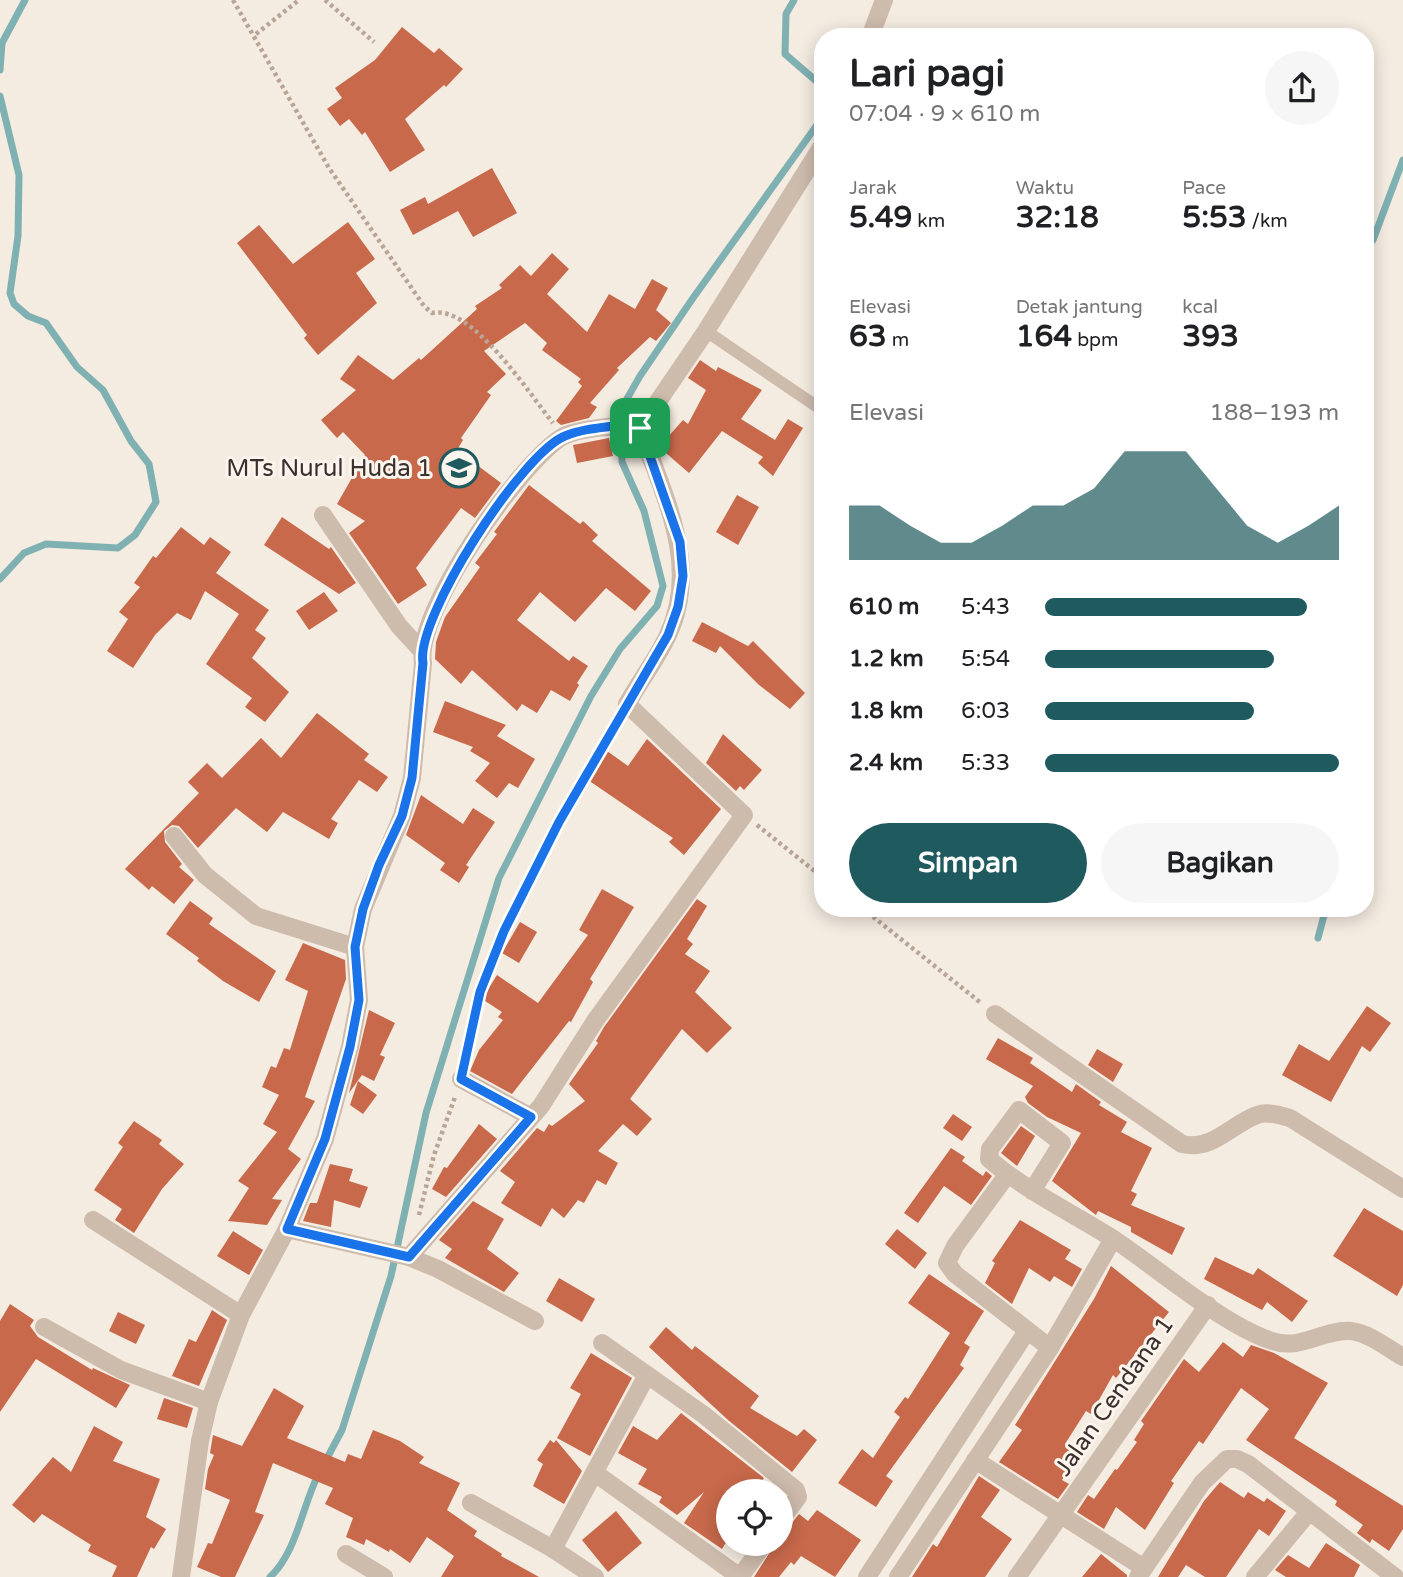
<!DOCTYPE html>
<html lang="id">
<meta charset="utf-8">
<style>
:root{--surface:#fff;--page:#f6f6f6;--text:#202124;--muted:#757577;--accent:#1f5a5e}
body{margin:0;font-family:"Varela Round",sans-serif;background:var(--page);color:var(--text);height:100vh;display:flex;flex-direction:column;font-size:26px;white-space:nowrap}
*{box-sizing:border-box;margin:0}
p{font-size:23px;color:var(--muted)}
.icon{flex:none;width:38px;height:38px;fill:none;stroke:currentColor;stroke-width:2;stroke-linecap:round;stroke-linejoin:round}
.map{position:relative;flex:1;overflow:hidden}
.drawer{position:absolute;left:814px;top:28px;width:560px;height:889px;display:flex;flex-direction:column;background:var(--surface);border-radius:28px;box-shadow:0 4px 18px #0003}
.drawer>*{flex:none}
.controls{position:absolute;left:716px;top:1479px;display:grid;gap:14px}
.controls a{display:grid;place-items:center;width:77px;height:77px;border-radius:50%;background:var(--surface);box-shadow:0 4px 18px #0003;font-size:35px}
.pin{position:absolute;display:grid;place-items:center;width:60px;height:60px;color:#fff;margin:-30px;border-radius:14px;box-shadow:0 4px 10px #0006}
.round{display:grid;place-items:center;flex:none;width:74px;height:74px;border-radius:37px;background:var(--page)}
.summary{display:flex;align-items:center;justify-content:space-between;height:119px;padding:0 35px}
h1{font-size:38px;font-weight:700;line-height:52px}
.metrics{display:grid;grid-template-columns:repeat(3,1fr);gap:10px;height:119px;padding:7px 35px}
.metrics div{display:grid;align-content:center}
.metrics b{font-size:30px;font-weight:700}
.metrics small{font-size:19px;font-weight:400}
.metrics p{font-size:19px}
.chart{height:196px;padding:14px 35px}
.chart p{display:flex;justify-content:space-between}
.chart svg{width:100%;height:126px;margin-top:7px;fill:var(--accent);opacity:.7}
.cta{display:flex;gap:14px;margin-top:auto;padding:14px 35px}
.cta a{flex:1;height:80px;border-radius:42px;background:var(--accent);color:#fff;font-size:28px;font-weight:700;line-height:80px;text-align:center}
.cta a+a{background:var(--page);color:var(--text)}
ul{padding:0 35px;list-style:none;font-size:23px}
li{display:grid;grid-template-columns:112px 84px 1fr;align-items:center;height:52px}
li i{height:18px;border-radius:9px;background:var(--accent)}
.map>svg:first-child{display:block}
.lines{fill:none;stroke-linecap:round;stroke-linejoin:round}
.stream{stroke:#7fb0b2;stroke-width:7}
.building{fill:#c8694b}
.path{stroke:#b9a596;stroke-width:4.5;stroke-dasharray:3.5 3.5;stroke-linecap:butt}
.lane{stroke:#cdbbac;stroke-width:12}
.street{stroke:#cdbbac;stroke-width:18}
.route-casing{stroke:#fff;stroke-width:14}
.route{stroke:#1a73e8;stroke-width:9}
.labels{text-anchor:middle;stroke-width:6;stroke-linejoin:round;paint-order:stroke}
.poi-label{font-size:24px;fill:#3b302b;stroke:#fbf5ee;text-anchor:end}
.street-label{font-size:24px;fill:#3b302b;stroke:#fbf5ee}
</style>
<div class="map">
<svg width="1403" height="1577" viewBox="0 0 1403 1577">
<rect width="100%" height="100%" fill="#f4ebe1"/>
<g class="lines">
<g class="stream">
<polyline points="794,0 786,14 785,54 822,86"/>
<polyline points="0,70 2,43 25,0"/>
<polyline points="0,96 19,175 18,236 10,293 14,304 28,316 46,323 77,367 103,390 131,441 149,464 156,502 135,535 118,548 46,544 24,553 0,579"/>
<polyline points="1365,249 1373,240 1403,160"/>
<polyline points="1318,938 1326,908"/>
<polyline points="325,1462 342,1430 391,1276 426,1113 499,878 591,696 620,649 657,606 663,586 644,511 622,462 620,411 640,376 693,298 822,118"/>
<path d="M270,1577C297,1552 302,1506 319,1473"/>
</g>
</g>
<g class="building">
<polygon points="402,27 434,53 439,48 463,69 446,87 444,85 405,119 425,150 390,172 365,132 362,135 349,119 340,126 327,109 342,98 335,88 375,60"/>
<polygon points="492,168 517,213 473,237 458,211 413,235 400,210 425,197 428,204"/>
<polygon points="348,222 375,259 356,273 377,303 318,355 304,338 307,335 237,243 259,225 293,264"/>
<polygon points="552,253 569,269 547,294 587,332 609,294 635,309 652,279 668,288 656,310 671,323 656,341 650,337 617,368 619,370 590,403 597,407 589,418 561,425 556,421 582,386 578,382 581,379 542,350 547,343 525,323 484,351 506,374 487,392 491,395 461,438 463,440 457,450 501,483 475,518 461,508 416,568 427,585 398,604 349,533 365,521 337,504 365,455 343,432 337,438 321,420 356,390 340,379 358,355 393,380 419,358 421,360 477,309 475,306 502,288 499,285 520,265 531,276"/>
<polygon points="700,360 716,371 718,367 762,390 741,419 775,440 788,419 803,428 773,476 758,463 763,457 722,431 689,473 659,447 683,420 688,424 706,390 688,378"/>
<polygon points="609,438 613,456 577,463 573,445"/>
<polygon points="529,485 580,524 583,521 598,535 592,541 651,591 635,611 606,588 575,622 540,592 517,620 569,661 573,656 588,666 577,683 579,685 570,701 551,690 537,713 522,704 517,711 472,670 461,684 435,659 436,642 445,617 480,567 475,563 497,534 494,532"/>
<polygon points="737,495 759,507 738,545 716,532"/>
<polygon points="282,517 329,549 331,547 356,583 339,594 264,545"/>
<polygon points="181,527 204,545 210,537 231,552 216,573 269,610 255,630 266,638 252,658 289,692 265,722 245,707 252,698 206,664 239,614 205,591 191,620 177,613 155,635 133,668 107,651 128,619 119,612 140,587 134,583 153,556 156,558"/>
<polygon points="324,592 338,611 309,630 296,611"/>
<polygon points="702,622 748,646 753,641 805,693 790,709 759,685 720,646 716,653 692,641"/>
<polygon points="445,701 506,725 497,736 535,759 518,788 509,783 497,798 475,781 490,763 470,751 473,747 433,732"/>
<polygon points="317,713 369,754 364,760 388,777 377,792 359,780 331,819 338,823 329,839 283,812 267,832 236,808 198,848 179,826 172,825 164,831 165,842 182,864 179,867 194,880 174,904 152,886 149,890 125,869 199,793 188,782 207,763 222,778 261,738 281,758"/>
<polygon points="723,734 762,770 744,790 740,786 736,791 706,763"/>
<polygon points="647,739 721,809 684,855 669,842 673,838 588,780 607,751 628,766"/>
<polygon points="421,795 463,824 473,808 495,822 466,865 469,867 459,883 440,870 445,863 406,835"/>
<polygon points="602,889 634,907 590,979 593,982 571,1022 569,1021 512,1094 470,1071 479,1050 503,1020 498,1017 502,1012 482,999 497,975 538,1003 588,935 579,930"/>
<polygon points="697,899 707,906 687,939 693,944 685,954 710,971 695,992 732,1028 707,1053 682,1029 630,1099 652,1119 637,1136 623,1124 598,1151 618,1163 606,1185 597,1180 584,1203 578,1200 564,1218 552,1208 541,1227 501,1203 515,1182 500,1171 537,1128 544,1132 549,1124 552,1126 585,1101 569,1084 598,1043 596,1041 604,1027"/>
<polygon points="190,901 213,918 209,924 276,971 259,1002 223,981 197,961 199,958 166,934"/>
<polygon points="520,922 537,932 519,963 502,953"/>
<polygon points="303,943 345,960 346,979 305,1097 315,1101 288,1149 301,1159 272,1199 282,1200 267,1225 228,1221 249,1188 238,1181 277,1132 263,1124 279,1095 262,1087 271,1066 276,1068 284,1048 290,1050 308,991 285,980"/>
<polygon points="1367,1006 1391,1023 1370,1052 1362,1046 1331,1102 1282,1075 1299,1044 1329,1061"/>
<polygon points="369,1010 395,1023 380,1055 385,1057 374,1081 362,1075 349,1093"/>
<polygon points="998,1038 1033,1058 1030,1063 1072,1092 1076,1084 1101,1102 1099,1105 1127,1122 1121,1132 1152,1148 1131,1191 1137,1194 1131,1205 1185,1228 1172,1255 1131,1232 1131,1227 1098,1211 1096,1215 1052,1181 1081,1133 1047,1117 1028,1103 1025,1097 1033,1086 986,1059"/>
<polygon points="1097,1049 1123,1064 1113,1082 1088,1065"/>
<polygon points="358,1081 377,1095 363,1114 350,1105"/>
<polygon points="953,1114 972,1127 962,1141 943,1128"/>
<polygon points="134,1121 162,1140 159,1144 184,1164 162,1189 134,1233 115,1220 122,1209 94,1190 123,1147 118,1143"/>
<polygon points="479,1124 497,1139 446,1197 432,1189 444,1167 447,1168"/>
<polygon points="1021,1126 1035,1136 1017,1166 1001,1153"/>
<polygon points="951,1148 965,1157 962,1161 983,1176 986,1171 992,1176 971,1205 944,1186 918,1223 904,1213"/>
<polygon points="330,1164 353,1169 349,1181 368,1187 360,1208 334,1200 331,1227 303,1221 310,1203 317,1203"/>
<polygon points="473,1201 504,1219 487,1249 519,1273 504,1292 445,1258 452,1249 439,1240"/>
<polygon points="1364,1208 1403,1231 1403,1285 1397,1296 1333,1256"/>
<polygon points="1020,1220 1071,1250 1065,1259 1082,1269 1072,1287 1054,1276 1050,1282 1029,1268 1012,1304 985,1283 995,1263 992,1261"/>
<polygon points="897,1229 927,1253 915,1269 885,1244"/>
<polygon points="233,1231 263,1250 249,1275 217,1256"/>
<polygon points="1215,1257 1253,1275 1258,1268 1308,1301 1292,1322 1267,1302 1262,1310 1204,1279"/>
<polygon points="1111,1266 1169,1312 1116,1378 1113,1375 1091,1414 1086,1411 1065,1444 1078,1453 1062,1480 1069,1484 1058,1499 999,1462 1022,1430 1015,1425 1094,1299"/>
<polygon points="929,1274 984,1311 964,1343 970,1347 960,1365 964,1368 886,1476 893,1481 876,1507 838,1483 862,1449 873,1458 900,1417 894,1412 905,1397 908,1399 950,1333 908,1303"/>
<polygon points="559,1278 595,1299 582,1322 546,1301"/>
<polygon points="10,1304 34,1320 30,1326 38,1337 92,1370 93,1368 130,1385 116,1408 36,1359 0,1412 0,1321"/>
<polygon points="212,1310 227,1320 199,1386 172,1376 189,1339 196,1342"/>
<polygon points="118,1312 145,1325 136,1344 109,1331"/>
<polygon points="666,1327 692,1350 695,1346 759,1396 750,1408 797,1436 804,1429 817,1440 792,1472 728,1420 649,1347"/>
<polygon points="1223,1342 1243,1357 1251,1345 1274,1353 1328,1383 1294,1438 1403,1506 1403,1529 1389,1551 1372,1539 1370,1543 1357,1533 1363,1525 1335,1505 1337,1501 1246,1440 1269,1409 1241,1388 1203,1444 1199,1441 1171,1481 1174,1483 1145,1530 1116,1507 1104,1529 1077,1512 1088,1495 1094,1499 1115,1469 1117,1470 1137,1442 1134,1440 1144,1424 1141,1421 1184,1359 1199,1372"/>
<polygon points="591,1353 632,1378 590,1456 557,1438 581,1394 570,1388"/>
<polygon points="274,1388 304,1406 287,1438 345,1462 348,1454 361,1459 373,1430 400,1441 424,1457 419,1463 460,1483 447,1510 477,1531 474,1536 502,1554 501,1556 539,1577 441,1577 454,1556 427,1537 410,1563 390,1549 389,1552 366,1539 364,1545 346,1537 353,1518 325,1504 333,1488 273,1463 255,1512 264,1515 235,1577 221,1577 197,1567 208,1543 212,1544 230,1500 205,1489 208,1469 214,1455 210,1453 213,1435 242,1446"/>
<polygon points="164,1398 193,1408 187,1428 157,1419"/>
<polygon points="681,1413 764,1478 753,1491 728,1491 728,1539 722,1549 684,1523 704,1492 677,1515 659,1502 662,1497 638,1484 647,1469 618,1453 633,1426 657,1440"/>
<polygon points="94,1426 123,1442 113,1461 160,1479 146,1517 166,1529 154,1549 151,1547 137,1577 112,1577 117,1566 88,1551 91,1545 42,1514 34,1523 12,1505 53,1457 71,1472"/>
<polygon points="550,1440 554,1443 556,1440 582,1471 564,1504 533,1486 543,1464 537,1460"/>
<polygon points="979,1476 1000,1490 981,1517 1012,1539 985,1577 912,1577 933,1544 937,1547"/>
<polygon points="1220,1482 1244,1498 1248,1492 1264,1502 1267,1498 1286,1511 1269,1536 1259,1529 1226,1577 1205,1577 1186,1565 1178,1577 1158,1577 1204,1501"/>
<polygon points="817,1510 861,1540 835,1577 801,1556 794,1565 791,1562 779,1577 754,1577 775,1544 780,1544 780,1538 799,1514 808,1521"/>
<polygon points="616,1511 642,1543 608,1572 582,1540"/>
<polygon points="1326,1543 1360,1565 1354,1577 1286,1577 1275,1570 1288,1555 1309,1568"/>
<polygon points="1101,1554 1127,1575 1127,1577 1082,1577"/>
</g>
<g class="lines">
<g class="path">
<path d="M233,0L329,168L424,306L432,313C472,304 530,395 553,423"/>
<polyline points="325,0 374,42"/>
<polyline points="256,34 299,0"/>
<polyline points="757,825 822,877"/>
<polyline points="862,908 981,1003"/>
<polyline points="465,1061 480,992 504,931 559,822 617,720"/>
<polyline points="419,1215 434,1155 455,1097"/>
</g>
<polyline class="lane" points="706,331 822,410"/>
<g class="street">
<polyline points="870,37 884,0"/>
<polyline points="640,428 706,331 822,146"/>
<polyline points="323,515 399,626 421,650"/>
<polyline points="174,836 205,875 256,916 355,947"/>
<path d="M995,1014L1182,1144C1213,1151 1230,1125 1257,1115C1267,1111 1280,1115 1290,1118L1403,1189"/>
<polyline points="461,1079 531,1117"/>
<polyline points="1007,1175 955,1246 947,1263 955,1274 1050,1348"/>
<path d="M1032,1191L1062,1143L1019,1110L990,1149L989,1159C1027,1192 1073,1213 1115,1240C1160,1270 1223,1325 1272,1341C1301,1351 1323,1329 1351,1331C1369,1333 1387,1348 1403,1357"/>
<polyline points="93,1220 241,1315"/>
<polyline points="287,1229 409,1257 438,1269 535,1321"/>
<path d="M409,1257L541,1106L595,1021L744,815L627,704C640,681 657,659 668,635C701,564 663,495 640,428"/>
<polyline points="44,1327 121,1370 209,1402"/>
<polyline points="602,1343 704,1415 796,1490 798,1497 780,1521"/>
<polyline points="975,1460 1144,1568"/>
<polyline points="595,1473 740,1577"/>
<polyline points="471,1503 553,1549 595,1577"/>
<polyline points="553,1549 647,1375"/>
<polyline points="346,1554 384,1577"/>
<path d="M181,1577L200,1441L209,1402L241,1315L287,1229L325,1139L350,1047L359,1000L355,947L363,909L402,816L412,778L423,663C414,613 519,464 562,437C576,429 625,423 640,428"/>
<polyline points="740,1577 764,1544"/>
<polyline points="867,1577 1027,1331"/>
<polyline points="898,1577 1050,1348 1113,1239"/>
<polyline points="1017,1577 1208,1305"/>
<polyline points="1138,1577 1202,1483 1227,1459 1237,1459 1248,1464 1395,1577"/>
<polyline points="1255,1577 1309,1512"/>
</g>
</g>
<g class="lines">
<defs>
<path id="route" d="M629,424L640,428L680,542L683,576L678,607L668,635L559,822L504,931L480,992L461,1079L531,1117L409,1257L287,1229L325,1139L350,1047L359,1000L355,947L363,909L379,865L402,816L412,778L423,663C415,618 522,453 565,436C584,428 608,427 629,424Z"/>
</defs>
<use href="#route" class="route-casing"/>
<use href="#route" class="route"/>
</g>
<defs>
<symbol id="school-ring" viewBox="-11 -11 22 22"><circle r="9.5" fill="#fbf5ee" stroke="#1f5a5e" stroke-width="1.5"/><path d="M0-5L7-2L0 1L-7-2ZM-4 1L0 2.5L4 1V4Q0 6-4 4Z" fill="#1f5a5e"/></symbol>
</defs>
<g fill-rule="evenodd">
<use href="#school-ring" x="437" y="446" width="44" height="44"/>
</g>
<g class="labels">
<g class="poi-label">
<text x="432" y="476">MTs Nurul Huda 1</text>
</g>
<g class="street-label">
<text transform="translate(1114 1396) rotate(-55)" y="8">Jalan Cendana 1</text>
</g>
</g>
</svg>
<div class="controls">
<a><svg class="icon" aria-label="locate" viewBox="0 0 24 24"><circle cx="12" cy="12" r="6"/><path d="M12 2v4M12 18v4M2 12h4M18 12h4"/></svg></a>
</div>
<div class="pin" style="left:640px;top:428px;background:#1e9e55"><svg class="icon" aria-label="arrive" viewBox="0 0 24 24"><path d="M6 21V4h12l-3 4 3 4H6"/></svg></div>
<section class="drawer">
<div class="summary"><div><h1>Lari pagi</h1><p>07:04 · 9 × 610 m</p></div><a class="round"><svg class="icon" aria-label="share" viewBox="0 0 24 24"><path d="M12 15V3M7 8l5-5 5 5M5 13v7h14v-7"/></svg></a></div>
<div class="metrics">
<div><p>Jarak</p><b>5.49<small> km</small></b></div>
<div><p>Waktu</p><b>32:18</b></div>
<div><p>Pace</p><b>5:53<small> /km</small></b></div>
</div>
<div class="metrics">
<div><p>Elevasi</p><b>63<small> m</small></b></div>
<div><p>Detak jantung</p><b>164<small> bpm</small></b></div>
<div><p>kcal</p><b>393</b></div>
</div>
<div class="chart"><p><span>Elevasi</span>188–193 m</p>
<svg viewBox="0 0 160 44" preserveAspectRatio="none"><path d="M0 44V25L10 25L20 32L30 38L40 38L50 32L60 25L70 25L80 19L90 6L100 6L110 6L120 19L130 32L140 38L150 32L160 25V44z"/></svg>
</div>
<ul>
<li><b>610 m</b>5:43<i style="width:89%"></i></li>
<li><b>1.2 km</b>5:54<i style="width:78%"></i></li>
<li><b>1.8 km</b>6:03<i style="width:71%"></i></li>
<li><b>2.4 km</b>5:33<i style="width:100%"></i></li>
</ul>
<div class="cta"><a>Simpan</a><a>Bagikan</a></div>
</section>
</div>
